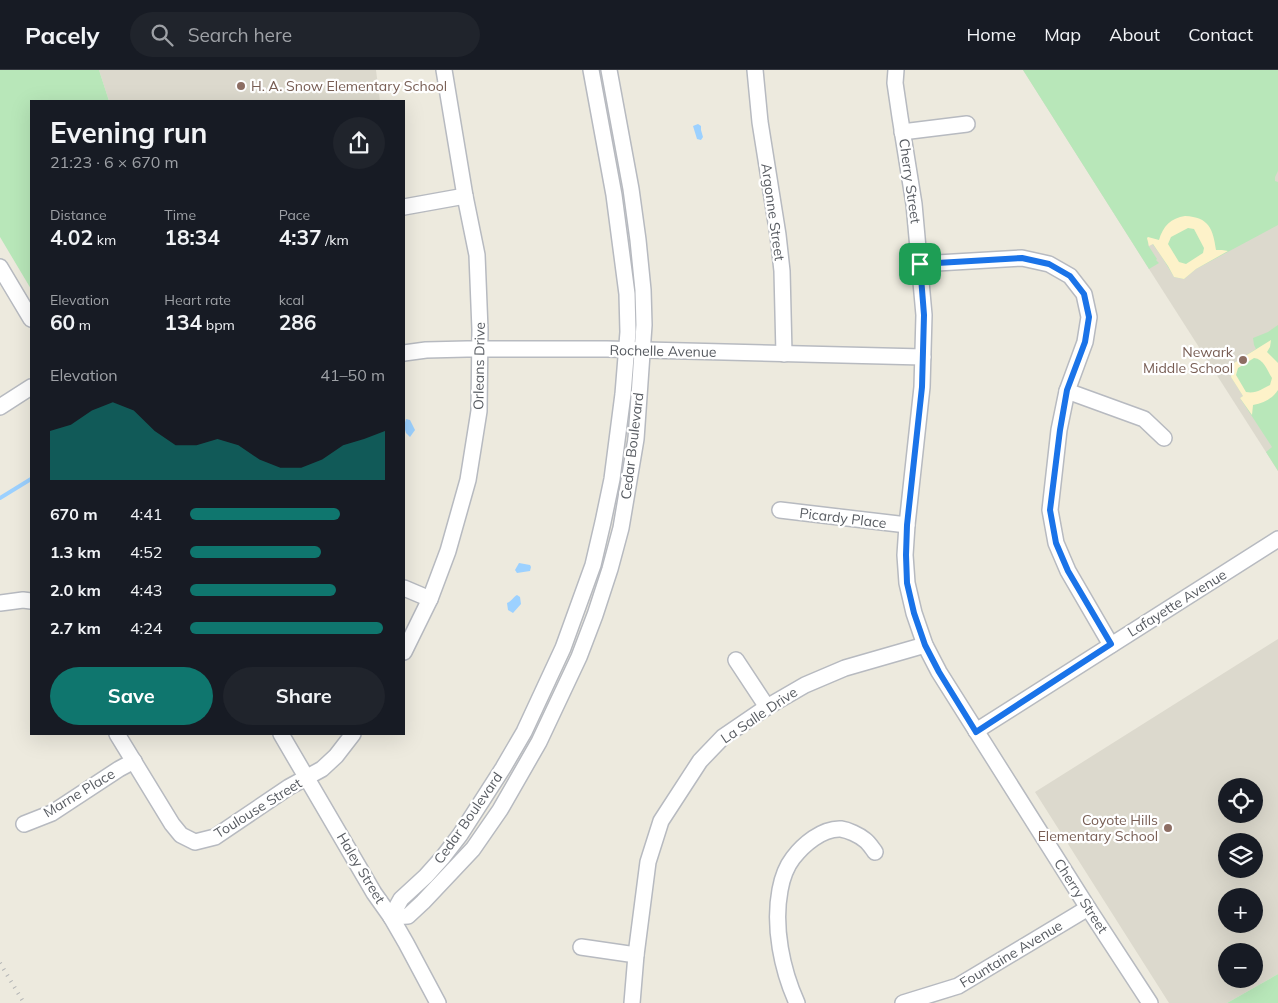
<!DOCTYPE html>
<meta charset="utf-8">
<style>
:root{--surface:#171b24;--page:#20242c;--text:#f1f3f6;--muted:#9ea1a6;--line:#363941;--accent:#0f766e}
body{margin:0;font-family:Mulish,sans-serif;background:var(--page);color:var(--text);height:100vh;display:flex;flex-direction:column;font-size:19px;white-space:nowrap}
*{box-sizing:border-box;margin:0}
p{font-size:16px;color:var(--muted)}
.icon{flex:none;width:28px;height:28px;fill:none;stroke:currentColor;stroke-width:2;stroke-linecap:round;stroke-linejoin:round}
.map{position:relative;flex:1;overflow:hidden}
.drawer{position:absolute;left:30px;top:30px;width:375px;height:635px;display:flex;flex-direction:column;background:var(--surface);border-radius:0px;box-shadow:0 5px 20px #0002}
.drawer>*{flex:none}
.tools{position:absolute;left:1218px;top:708px;display:grid;gap:10px}
.tools a{display:grid;place-items:center;width:45px;height:45px;border-radius:50%;background:var(--surface);box-shadow:0 5px 20px #0002;font-size:25px}
.pin{position:absolute;display:grid;place-items:center;width:42px;height:42px;color:#fff;margin:-21px;border-radius:10px;box-shadow:0 2px 8px #0006}
.round{display:grid;place-items:center;flex:none;width:52px;height:52px;border-radius:26px;background:var(--page)}
.headline{display:flex;align-items:center;justify-content:space-between;height:85px;padding:0 20px}
h1{font-size:28px;font-weight:700;line-height:38px}
.metrics{display:grid;grid-template-columns:repeat(3,1fr);gap:8px;height:85px;padding:5px 20px}
.metrics div{display:grid;align-content:center}
.metrics b{font-size:21px;font-weight:700}
.metrics small{font-size:14px;font-weight:400}
.metrics p{font-size:14px}
.chart{height:140px;padding:10px 20px}
.chart p{display:flex;justify-content:space-between}
.chart svg{width:100%;height:90px;margin-top:5px;fill:var(--accent);opacity:.7}
.cta{display:flex;gap:10px;margin-top:auto;padding:10px 20px}
.cta a{flex:1;height:58px;border-radius:30px;background:var(--accent);color:#fff;font-size:20px;font-weight:700;line-height:58px;text-align:center}
.cta a+a{background:var(--page);color:var(--text)}
ul{padding:0 20px;list-style:none;font-size:16px}
li{display:grid;grid-template-columns:80px 60px 1fr;align-items:center;height:38px}
li i{height:12px;border-radius:6px;background:var(--accent)}
header{display:flex;align-items:center;gap:30px;box-sizing:border-box;height:70px;padding:0 25px;background:var(--surface);border-bottom:1px solid var(--line)}
header strong{font-size:24px}
nav{display:flex;gap:28px;margin-inline-start:auto;font-size:18px}
.search{width:350px;height:45px;background:var(--page);display:flex;align-items:center;gap:12px;box-sizing:border-box;padding:0 18px;border-radius:28px;color:var(--muted);font-size:19px}
.map>svg:first-child{display:block}
.education{fill:#dcd9cd;fill-rule:evenodd}
.green{fill:#b8e7b9}
.sand{fill:#fdf2c9;fill-rule:evenodd}
.water{fill:#9cd1ff}
.lines{fill:none;stroke-linecap:round;stroke-linejoin:round}
.stream{stroke:#9cd1ff;stroke-width:4}
.minor-casing{stroke:#b7bac0;stroke-width:18}
.minor{stroke:#fff;stroke-width:15}
.rail{stroke:#b3b4b5;stroke-width:4;stroke-dasharray:1 6;stroke-linecap:butt}
.route-casing{stroke:#fff;stroke-width:10}
.route{stroke:#1a73e8;stroke-width:6}
.education-dot{fill:#8d6e63;stroke:#fff;stroke-width:2}
.labels{text-anchor:middle;stroke-width:4.5;stroke-linejoin:round;paint-order:stroke}
.education-label{font-size:14px;fill:#785e54;stroke:#fff;text-anchor:end}
.street-label{font-size:14px;fill:#585c62;stroke:#fff}
</style>
<header>
<strong>Pacely</strong>
<div class="search"><svg class="icon" aria-label="search" viewBox="0 0 24 24"><circle cx="10" cy="10" r="6"/><path d="M15 15l6 6"/></svg>Search here</div>
<nav><a>Home</a><a>Map</a><a>About</a><a>Contact</a></nav>
</header>
<div class="map">
<svg width="1278" height="933" viewBox="0 0 1278 933">
<rect width="100%" height="100%" fill="#edeade"/>
<g class="education">
<polygon points="99,0 376,0 380,31 109,31"/>
<polygon points="1023,0 1278,0 1278,401 1149,199"/>
<path d="M1278,569V904L1227,933H1169L1035,722ZM1226,716H1254V744H1226ZM1254,771V799H1226V771ZM1226,826H1254V854H1226ZM1226,881H1254V909H1226Z"/>
</g>
<g class="green">
<polygon points="0,0 99,0 109,31 31,31 31,219 0,167"/>
<path d="M1023,0H1278V101L1275,107V111L1278,112V155L1196,199L1184,209L1174,207C1166,194 1158,179 1147,168L1149,172L1148,175L1157,189L1156,190L1159,193L1149,199Z"/>
<polygon points="1278,255 1278,401 1266,382 1272,377 1240,328 1243,326 1231,307 1234,293 1256,279 1254,275 1253,268 1268,262"/>
<polygon points="1278,904 1278,933 1227,933"/>
</g>
<g class="sand">
<path d="M1185,146C1209,147 1213,159 1216,180H1222L1228,181L1196,199L1184,209L1174,207L1168,196L1153,174L1149,176L1147,168L1148,167L1159,170C1163,156 1171,148 1185,146ZM1188,158L1194,159L1204,178L1203,183L1186,194L1179,192L1168,174L1171,167Z"/>
<path d="M1271,270L1270,277L1267,282L1278,293V320C1272,329 1264,333 1253,335L1252,345L1240,328L1243,326L1231,307L1234,293ZM1254,288C1264,289 1267,300 1272,308L1270,315C1262,319 1256,324 1246,322L1236,305L1238,298Z"/>
</g>
<g class="water">
<polygon points="698,54 701,56 701,60 703,67 701,70 697,69 693,56"/>
<polygon points="406,349 410,350 415,360 410,367 406,363 404,356"/>
<polygon points="519,493 530,495 531,497 530,501 517,503 515,500"/>
<path d="M517,525L520,527L521,534L513,543L508,540L507,533C512,531 513,527 517,525Z"/>
</g>
<g class="lines">
<polyline class="stream" points="0,428 31,409"/>
<defs>
<g id="minor">
<polyline points="755,0 760,52 778,165 782,201 784,284"/>
<polyline points="896,0 895,13 900,47 914,134 924,245 922,317 907,455 905,485 907,513 914,543 925,575 939,602 1088,838 1150,933"/>
<polyline points="902,62 967,54"/>
<polyline points="404,137 465,126"/>
<polyline points="920,194 1022,188 1049,194 1070,206 1084,224 1089,247 1085,272 1067,321 1059,360 1050,440 1056,473 1068,501 1111,575"/>
<polyline points="0,197 31,249"/>
<polyline points="404,283 426,280 467,279 607,279 923,287"/>
<polyline points="1067,321 1144,349 1164,368"/>
<polyline points="0,337 31,317"/>
<polyline points="780,440 907,455"/>
<polyline points="404,518 430,529"/>
<polyline points="0,533 23,530 31,531"/>
<polyline points="404,582 430,529 448,481 468,410 479,341 480,260 477,185 465,126 444,0"/>
<polyline points="736,590 767,637"/>
<polyline points="976,661 1278,469"/>
<polyline points="117,664 172,754 181,765 195,772 215,767 289,717 322,699 336,686 353,664"/>
<polyline points="281,664 374,823 391,847 406,873 438,933"/>
<polyline points="24,754 52,743 119,699 134,691"/>
<polyline points="391,847 408,846 423,832 473,779 500,740 539,672 579,587 595,545 610,499 621,458 636,369 644,255 643,220 638,170 631,119 609,0"/>
<polyline points="391,847 401,829 426,806 443,787 460,765 503,698 524,662 563,578 593,495 603,452 612,409 623,324 628,262 627,224 614,125 591,0"/>
<polyline points="581,877 636,885"/>
<polyline points="632,933 636,885 648,792 661,751 700,691 723,667 767,637 805,615 845,598 925,575"/>
<path d="M797,933C782,900 773,857 780,820C782,809 786,797 793,788C803,775 822,758 841,759C848,760 859,765 865,770C869,773 872,778 875,782"/>
<polyline points="903,933 958,916 1088,838"/>
</g>
</defs>
<use href="#minor" class="minor-casing"/>
<use href="#minor" class="minor"/>
<polyline class="rail" points="0,893 24,933"/>
</g>
<g class="lines">
<defs>
<polygon id="route" points="1022,188 1049,194 1070,206 1084,224 1089,247 1085,272 1067,320 1060,360 1050,440 1056,473 1068,501 1111,574 976,662 939,602 925,575 914,543 907,513 906,485 907,455 922,317 924,245 920,194"/>
</defs>
<use href="#route" class="route-casing"/>
<use href="#route" class="route"/>
</g>
<g class="education-dot">
<circle cx="241" cy="16" r="5"/>
<circle cx="1243" cy="290" r="5"/>
<circle cx="1168" cy="758" r="5"/>
</g>
<g class="labels">
<g class="education-label">
<text x="251" y="21" text-anchor="start">H. A. Snow Elementary School</text>
<text x="1233" y="287">Newark<tspan x="1233" dy="16">Middle School</tspan></text>
<text x="1158" y="755">Coyote Hills<tspan x="1158" dy="16">Elementary School</tspan></text>
</g>
<g class="street-label">
<text transform="translate(910 111) rotate(82)" y="5">Cherry Street</text>
<text transform="translate(773 142) rotate(82)" y="5">Argonne Street</text>
<text transform="translate(663 281) rotate(1)" y="5">Rochelle Avenue</text>
<text transform="translate(479 296) rotate(-89)" y="5">Orleans Drive</text>
<text transform="translate(632 376) rotate(-83)" y="5">Cedar Boulevard</text>
<text transform="translate(843 448) rotate(7)" y="5">Picardy Place</text>
<text transform="translate(1177 533) rotate(-32)" y="5">Lafayette Avenue</text>
<text transform="translate(759 645) rotate(-34)" y="5">La Salle Drive</text>
<text transform="translate(79 723) rotate(-31)" y="5">Marne Place</text>
<text transform="translate(258 738) rotate(-32)" y="5">Toulouse Street</text>
<text transform="translate(468 748) rotate(-55)" y="5">Cedar Boulevard</text>
<text transform="translate(361 798) rotate(59)" y="5">Haley Street</text>
<text transform="translate(1081 826) rotate(57)" y="5">Cherry Street</text>
<text transform="translate(1011 884) rotate(-31)" y="5">Fountaine Avenue</text>
</g>
</g>
</svg>
<div class="tools">
<a><svg class="icon" aria-label="locate" viewBox="0 0 24 24"><circle cx="12" cy="12" r="6"/><path d="M12 2v4M12 18v4M2 12h4M18 12h4"/></svg></a>
<a><svg class="icon" aria-label="layers" viewBox="0 0 24 24"><path d="M12 4l9 5-9 5-9-5zM3 14l9 5 9-5"/></svg></a>
<a>+</a>
<a>−</a>
</div>
<div class="pin" style="left:920px;top:194px;background:#1e9e55"><svg class="icon" aria-label="arrive" viewBox="0 0 24 24"><path d="M6 21V4h12l-3 4 3 4H6"/></svg></div>
<section class="drawer">
<div class="headline"><div><h1>Evening run</h1><p>21:23 · 6 × 670 m</p></div><a class="round"><svg class="icon" aria-label="share" viewBox="0 0 24 24"><path d="M12 15V3M7 8l5-5 5 5M5 13v7h14v-7"/></svg></a></div>
<div class="metrics">
<div><p>Distance</p><b>4.02<small> km</small></b></div>
<div><p>Time</p><b>18:34</b></div>
<div><p>Pace</p><b>4:37<small> /km</small></b></div>
</div>
<div class="metrics">
<div><p>Elevation</p><b>60<small> m</small></b></div>
<div><p>Heart rate</p><b>134<small> bpm</small></b></div>
<div><p>kcal</p><b>286</b></div>
</div>
<div class="chart"><p><span>Elevation</span>41–50 m</p>
<svg viewBox="0 0 160 44" preserveAspectRatio="none"><path d="M0 44V20L10 17L20 10L30 6L40 10L50 20L60 27L70 27L80 24L90 27L100 34L110 38L120 38L130 34L140 27L150 24L160 20V44z"/></svg>
</div>
<ul>
<li><b>670 m</b>4:41<i style="width:77%"></i></li>
<li><b>1.3 km</b>4:52<i style="width:67%"></i></li>
<li><b>2.0 km</b>4:43<i style="width:75%"></i></li>
<li><b>2.7 km</b>4:24<i style="width:99%"></i></li>
</ul>
<div class="cta"><a>Save</a><a>Share</a></div>
</section>
</div>
